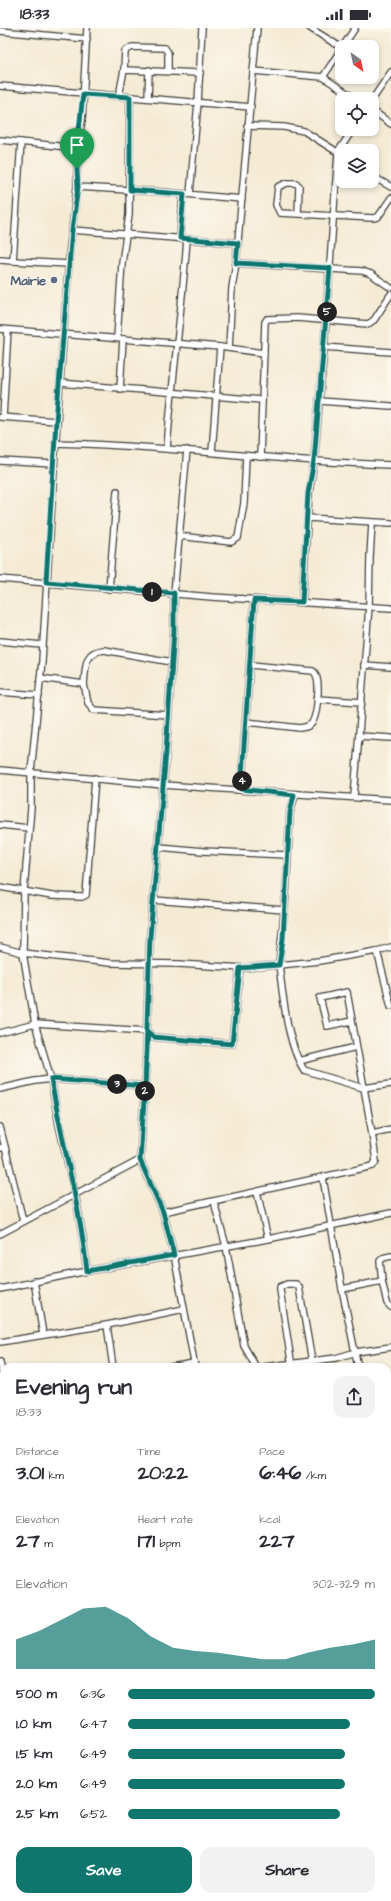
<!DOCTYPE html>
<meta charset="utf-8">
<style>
:root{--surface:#fff;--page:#f2f2f3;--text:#2b2b33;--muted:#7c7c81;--accent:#0f766e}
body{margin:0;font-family:"Architects Daughter",sans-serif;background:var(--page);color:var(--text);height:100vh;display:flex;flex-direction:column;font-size:15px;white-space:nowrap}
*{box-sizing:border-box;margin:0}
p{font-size:13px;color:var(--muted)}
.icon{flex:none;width:22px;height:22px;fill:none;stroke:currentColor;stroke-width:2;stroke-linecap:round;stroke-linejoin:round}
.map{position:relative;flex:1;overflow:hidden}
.sheet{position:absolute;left:0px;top:1335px;width:391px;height:538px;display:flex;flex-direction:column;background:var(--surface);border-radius:12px 12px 0 0;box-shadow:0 2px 6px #0003}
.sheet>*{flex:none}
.needle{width:26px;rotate:147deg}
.tools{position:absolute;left:335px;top:12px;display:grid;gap:8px}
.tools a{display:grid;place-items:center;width:44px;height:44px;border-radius:8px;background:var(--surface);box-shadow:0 2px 6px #0003;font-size:20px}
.pin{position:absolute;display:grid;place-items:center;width:34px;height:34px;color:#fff;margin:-41px -17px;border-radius:50% 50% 50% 0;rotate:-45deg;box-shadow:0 0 4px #0007}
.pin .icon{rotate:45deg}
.km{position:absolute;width:20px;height:20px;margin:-10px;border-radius:50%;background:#222;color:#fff;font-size:11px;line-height:20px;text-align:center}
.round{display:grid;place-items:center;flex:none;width:42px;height:42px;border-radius:12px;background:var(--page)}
.summary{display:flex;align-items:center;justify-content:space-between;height:68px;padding:0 16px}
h1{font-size:22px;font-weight:700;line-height:30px}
.stats{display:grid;grid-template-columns:repeat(3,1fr);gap:6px;height:68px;padding:4px 16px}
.stats div{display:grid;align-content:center}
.stats b{font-size:20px;font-weight:700}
.stats small{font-size:11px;font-weight:400}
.stats p{font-size:11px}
.chart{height:112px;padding:8px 16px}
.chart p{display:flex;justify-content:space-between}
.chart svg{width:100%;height:72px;margin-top:4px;fill:var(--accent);opacity:.7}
.cta{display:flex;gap:8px;margin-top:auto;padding:8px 16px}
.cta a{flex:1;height:46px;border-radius:12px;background:var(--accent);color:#fff;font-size:16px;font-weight:700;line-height:46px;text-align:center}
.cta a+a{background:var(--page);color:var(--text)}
ul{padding:0 16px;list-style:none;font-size:13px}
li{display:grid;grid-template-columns:64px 48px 1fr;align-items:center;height:30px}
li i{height:10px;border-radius:5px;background:var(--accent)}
.status{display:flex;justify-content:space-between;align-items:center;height:28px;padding:0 20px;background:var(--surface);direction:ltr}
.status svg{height:11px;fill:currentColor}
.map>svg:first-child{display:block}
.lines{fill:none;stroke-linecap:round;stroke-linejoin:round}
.minor-casing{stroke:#3d3b38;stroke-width:8}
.secondary-casing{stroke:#3d3b38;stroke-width:10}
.minor{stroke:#fff;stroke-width:5.5}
.secondary{stroke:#fff;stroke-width:8}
.route-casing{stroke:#fff;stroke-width:8}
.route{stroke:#0f766e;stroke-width:5}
.service-dot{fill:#5c6f8a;stroke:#fbf7ec;stroke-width:1.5}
.labels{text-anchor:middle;stroke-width:3;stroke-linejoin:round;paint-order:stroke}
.service-label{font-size:13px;font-weight:bold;fill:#4e5e75;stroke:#fbf7ec;text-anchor:end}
</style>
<div class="status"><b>18:33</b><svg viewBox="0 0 49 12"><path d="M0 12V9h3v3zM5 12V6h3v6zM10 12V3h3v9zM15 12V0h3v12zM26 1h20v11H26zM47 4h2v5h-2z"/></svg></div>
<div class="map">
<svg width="391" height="1873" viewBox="0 0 391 1873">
<rect width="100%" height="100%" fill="#fbf7ec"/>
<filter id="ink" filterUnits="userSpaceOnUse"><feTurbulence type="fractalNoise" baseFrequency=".025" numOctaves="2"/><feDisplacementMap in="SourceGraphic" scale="8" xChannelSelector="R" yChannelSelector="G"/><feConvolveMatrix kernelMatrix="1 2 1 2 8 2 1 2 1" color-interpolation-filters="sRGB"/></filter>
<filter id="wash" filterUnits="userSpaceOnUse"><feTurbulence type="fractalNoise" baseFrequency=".012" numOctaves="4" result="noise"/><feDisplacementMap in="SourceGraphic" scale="16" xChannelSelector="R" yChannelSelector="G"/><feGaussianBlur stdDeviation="0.9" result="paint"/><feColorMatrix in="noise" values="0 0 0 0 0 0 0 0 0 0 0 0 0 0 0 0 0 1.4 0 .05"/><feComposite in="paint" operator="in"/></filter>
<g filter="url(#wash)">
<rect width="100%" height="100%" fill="#f5ebd5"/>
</g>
<g filter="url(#ink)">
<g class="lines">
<defs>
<g id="minor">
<polyline points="310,0 342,20"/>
<polyline points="0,3 87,11"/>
<polyline points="124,42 125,23 132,19 165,20 168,25 168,43"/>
<polyline points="253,43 323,49 356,71"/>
<polyline points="323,49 355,0"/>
<polyline points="0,58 251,79"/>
<polyline points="119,68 124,42 200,45"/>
<polyline points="148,70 149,42"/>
<polyline points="372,72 391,44"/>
<polyline points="372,82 391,96"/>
<polyline points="247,98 284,99 304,103 342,127"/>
<polyline points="0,112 77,120"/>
<polyline points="372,148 391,159"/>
<polyline points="77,159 162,164 242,171"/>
<polyline points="190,166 198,74 202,0"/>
<polyline points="298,186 299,158 296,155 287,155 278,159 276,177 280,185 373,190 378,189 391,170"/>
<polyline points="72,202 238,215"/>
<polyline points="180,210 183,166"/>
<polyline points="0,232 13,233 21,114"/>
<polyline points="13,233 69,236"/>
<polyline points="236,235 362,243 371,246 391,260"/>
<polyline points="0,301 220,319 264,325"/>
<polyline points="117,310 122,235 129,187 130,69"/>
<polyline points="324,319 391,324"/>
<polyline points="229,320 232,260 236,235 257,0"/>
<polyline points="60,355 262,372"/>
<polyline points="120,361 123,311"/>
<polyline points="319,373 391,378"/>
<polyline points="0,389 57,393"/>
<polyline points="3,389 8,302"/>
<path d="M55,415C168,417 279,434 391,437"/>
<path d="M167,421C172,350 182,281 187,211"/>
<polyline points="212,424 220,319"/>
<polyline points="260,429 265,294 267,291 297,290 368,296 374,292 391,266"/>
<polyline points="0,433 54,436"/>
<polyline points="308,490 391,495"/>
<polyline points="179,508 231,514 238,510 244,475 246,428"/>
<polyline points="0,551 212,569 391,580"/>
<polyline points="109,561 117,463"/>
<polyline points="302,574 309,465 314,433 324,319 338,124 353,101"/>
<polyline points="0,613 42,617"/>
<polyline points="364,637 391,639"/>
<polyline points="40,650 84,656 88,675 94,682 168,687"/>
<path d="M84,656C86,640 83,623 104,622L172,634"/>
<polyline points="0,664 39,667"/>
<polyline points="317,671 362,674"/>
<path d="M246,694L300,700C305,699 309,699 312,695C317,687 322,649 313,643L251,637"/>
<polyline points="359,708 391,710"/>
<polyline points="0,742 163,757 391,772"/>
<polyline points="241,761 254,572"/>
<polyline points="354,769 369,578 370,529 372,495"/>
<polyline points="0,797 29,800"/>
<polyline points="159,819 203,823 287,827"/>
<polyline points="0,859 52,868 82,869 86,867 95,750"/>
<polyline points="153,872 284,882"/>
<polyline points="0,919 23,925 24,863 31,780 31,744 42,633 57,393 70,219 77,159 77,120 82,92 87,0"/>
<polyline points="377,923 391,919"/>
<path d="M391,978L377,923L319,933L279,937C283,968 287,1016 304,1042L363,1060L391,1056"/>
<polyline points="0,1005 35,996 148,1003 153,1009 232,1016 240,940"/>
<polyline points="299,1033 356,1019"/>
<polyline points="0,1061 35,1053 51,1051 145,1058"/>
<polyline points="0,1099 5,1119"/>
<polyline points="372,1105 391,1101"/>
<polyline points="0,1120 5,1119 23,1193"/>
<polyline points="140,1132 163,1184 174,1227 195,1339"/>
<polyline points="323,1150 342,1261 358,1339"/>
<polyline points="257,1164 268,1211"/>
<polyline points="214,1174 226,1218 244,1318 256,1339"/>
<polyline points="163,1184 373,1138 376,1133 372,1105 347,964 320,970 327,998 352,993"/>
<polyline points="0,1206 140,1132 145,1058 150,909 166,724 174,602 174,565 187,422"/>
<polyline points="87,1243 268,1211 391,1185"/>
<polyline points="34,1253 43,1306"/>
<polyline points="382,1253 387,1275 391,1279"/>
<polyline points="0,1261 87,1243 83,1211 75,1166 59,1097 51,1051 35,996 23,925 110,935 179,936 244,940 279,937 286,865 290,784 295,767"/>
<polyline points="342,1261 382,1253 380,1233 383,1230 391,1228"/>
<polyline points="0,1314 107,1297"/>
<polyline points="0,1334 4,1354"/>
<polyline points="113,1339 107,1297 184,1281"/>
<polyline points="171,1339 194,1335"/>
<polyline points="264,1339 336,1330 356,1324 391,1319"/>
<polyline points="292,1339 280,1262 280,1259 287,1256 296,1256 299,1259 313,1339"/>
<polyline points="0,1369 4,1368"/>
<polyline points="0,1427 4,1426"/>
<polyline points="387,1480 391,1485"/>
<polyline points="0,1488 4,1490"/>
<polyline points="0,1535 4,1537"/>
<polyline points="0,1562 4,1564"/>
<polyline points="0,1582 4,1575"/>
<polyline points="0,1603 4,1605"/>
<polyline points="0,1647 4,1648"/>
<polyline points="0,1657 4,1654"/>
<polyline points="0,1682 4,1678"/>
<polyline points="0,1711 4,1718"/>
<polyline points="387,1743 391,1745"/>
<polyline points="0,1814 4,1812"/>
<polyline points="387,1819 391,1811"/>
<polyline points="387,1855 391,1857"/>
<polyline points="319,1869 319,1873"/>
<polyline points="368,1869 376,1873"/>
<polyline points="258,1871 277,1873"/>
<polyline points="68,1873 75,1869"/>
<polyline points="190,1873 197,1869"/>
</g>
<g id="secondary">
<polyline points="387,1683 391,1674"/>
<polyline points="387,1708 391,1698"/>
<polyline points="297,1873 297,1869"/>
<polyline points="310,1873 311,1869"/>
</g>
</defs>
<use href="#minor" class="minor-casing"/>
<use href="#secondary" class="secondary-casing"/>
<use href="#minor" class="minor"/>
<use href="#secondary" class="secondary"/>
</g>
</g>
<g class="lines" filter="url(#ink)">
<defs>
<path id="route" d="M77,141L78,159L72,202L56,393L46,554L174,565V602L166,724L150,909L145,1058L140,1132L163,1184L174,1227L87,1243C80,1178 62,1115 51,1051L145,1058L148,1003L153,1009L232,1016L240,940L279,937L283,911L290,784L294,767L241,761L254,572L302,574L308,465L314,433L330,240L236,235L238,215L180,210L184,166L130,162V69L83,66L77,120V141"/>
</defs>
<use href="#route" class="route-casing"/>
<use href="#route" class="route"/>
</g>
<circle class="service-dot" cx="54" cy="252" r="4"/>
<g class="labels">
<g class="service-label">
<text x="46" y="257">Mairie</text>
</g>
</g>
</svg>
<div class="tools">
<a><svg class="needle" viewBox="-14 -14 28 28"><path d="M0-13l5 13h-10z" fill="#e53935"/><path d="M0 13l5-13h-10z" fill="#7c7c81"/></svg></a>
<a><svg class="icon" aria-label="locate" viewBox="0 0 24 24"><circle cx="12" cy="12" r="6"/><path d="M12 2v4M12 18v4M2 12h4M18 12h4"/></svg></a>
<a><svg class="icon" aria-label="layers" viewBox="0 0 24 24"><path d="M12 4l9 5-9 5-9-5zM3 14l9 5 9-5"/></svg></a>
</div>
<div class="pin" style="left:77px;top:141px;background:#1e9e55"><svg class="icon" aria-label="arrive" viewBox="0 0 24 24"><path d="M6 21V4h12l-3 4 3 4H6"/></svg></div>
<b class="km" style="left:152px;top:564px">1</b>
<b class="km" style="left:145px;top:1063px">2</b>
<b class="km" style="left:117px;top:1056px">3</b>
<b class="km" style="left:242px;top:753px">4</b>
<b class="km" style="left:327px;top:284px">5</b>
<section class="sheet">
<div class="summary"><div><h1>Evening run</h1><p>18:33</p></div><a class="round"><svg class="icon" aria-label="share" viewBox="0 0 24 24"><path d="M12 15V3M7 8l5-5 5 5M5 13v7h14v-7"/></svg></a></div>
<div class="stats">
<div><p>Distance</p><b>3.01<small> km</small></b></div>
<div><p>Time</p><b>20:22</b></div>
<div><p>Pace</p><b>6:46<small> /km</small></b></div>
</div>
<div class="stats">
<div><p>Elevation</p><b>27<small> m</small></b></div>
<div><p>Heart rate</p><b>171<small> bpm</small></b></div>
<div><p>kcal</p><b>227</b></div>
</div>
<div class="chart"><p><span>Elevation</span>302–329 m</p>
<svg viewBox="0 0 160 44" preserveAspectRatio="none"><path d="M0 44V26L10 21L20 14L30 7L40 6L50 13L60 24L70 31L80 33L90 34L100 36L110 38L120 38L130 34L140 31L150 29L160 26V44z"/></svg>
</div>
<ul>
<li><b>500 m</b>6:36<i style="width:100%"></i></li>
<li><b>1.0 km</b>6:47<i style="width:90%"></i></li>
<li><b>1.5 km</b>6:49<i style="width:88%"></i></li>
<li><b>2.0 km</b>6:49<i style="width:88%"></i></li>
<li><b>2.5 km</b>6:52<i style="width:86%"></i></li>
</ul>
<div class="cta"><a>Save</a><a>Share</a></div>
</section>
</div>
